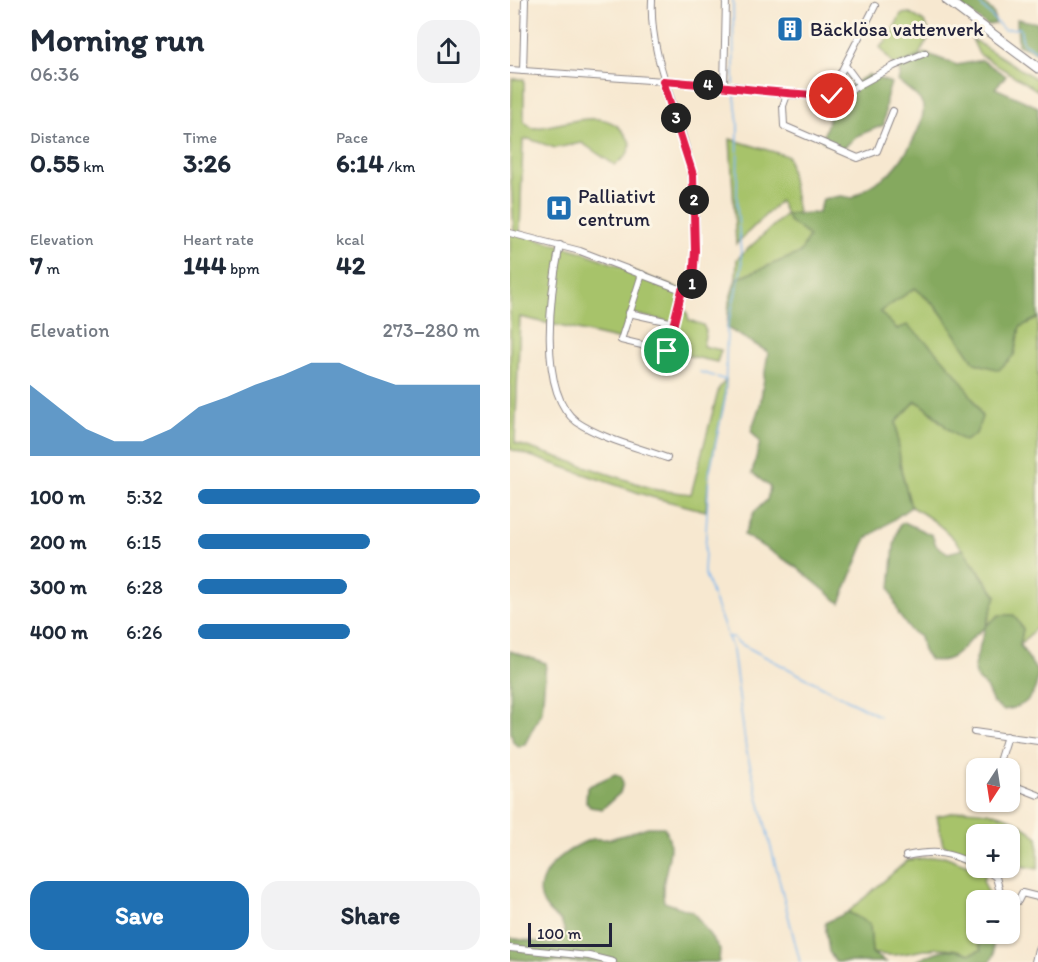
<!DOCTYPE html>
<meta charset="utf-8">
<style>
:root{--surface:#fff;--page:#f2f2f3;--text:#1f2937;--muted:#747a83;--accent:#1f6fb2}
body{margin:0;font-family:Itim,sans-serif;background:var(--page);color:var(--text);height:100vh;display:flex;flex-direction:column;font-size:22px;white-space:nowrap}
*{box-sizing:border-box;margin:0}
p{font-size:20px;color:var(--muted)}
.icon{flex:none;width:33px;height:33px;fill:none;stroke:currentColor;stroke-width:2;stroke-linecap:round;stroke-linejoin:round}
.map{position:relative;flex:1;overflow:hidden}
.panel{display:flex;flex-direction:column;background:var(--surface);width:510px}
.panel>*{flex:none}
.needle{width:39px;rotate:192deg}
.controls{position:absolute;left:456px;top:758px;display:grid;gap:12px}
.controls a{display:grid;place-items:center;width:54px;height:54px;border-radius:12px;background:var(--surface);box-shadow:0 2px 4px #0004;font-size:30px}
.scale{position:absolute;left:18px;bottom:15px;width:84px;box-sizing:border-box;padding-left:6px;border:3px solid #22223b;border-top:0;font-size:16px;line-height:21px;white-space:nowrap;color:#22223b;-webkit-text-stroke:4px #fcf5e5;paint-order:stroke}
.pin{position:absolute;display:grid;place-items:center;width:51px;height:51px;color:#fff;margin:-26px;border:3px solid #fff;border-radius:50%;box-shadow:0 2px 6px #0007}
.km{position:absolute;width:30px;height:30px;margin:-15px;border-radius:50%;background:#222;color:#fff;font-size:16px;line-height:30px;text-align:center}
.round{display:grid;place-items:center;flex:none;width:63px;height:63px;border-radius:18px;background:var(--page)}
.overview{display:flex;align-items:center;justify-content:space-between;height:102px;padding:0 30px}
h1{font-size:33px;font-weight:700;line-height:45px}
.figures{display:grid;grid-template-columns:repeat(3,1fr);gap:9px;height:102px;padding:6px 30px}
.figures div{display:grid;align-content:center}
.figures b{font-size:26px;font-weight:700}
.figures small{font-size:16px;font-weight:400}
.figures p{font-size:16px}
.chart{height:168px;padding:12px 30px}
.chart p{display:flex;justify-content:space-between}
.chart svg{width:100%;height:108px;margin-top:6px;fill:var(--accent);opacity:.7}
.primary-button{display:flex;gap:12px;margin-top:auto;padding:12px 30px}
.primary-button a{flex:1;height:69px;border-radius:18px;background:var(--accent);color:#fff;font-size:24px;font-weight:700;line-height:69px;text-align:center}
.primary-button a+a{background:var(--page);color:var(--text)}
ul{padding:0 30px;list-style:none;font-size:20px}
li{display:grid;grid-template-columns:96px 72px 1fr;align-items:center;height:45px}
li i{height:15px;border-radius:8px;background:var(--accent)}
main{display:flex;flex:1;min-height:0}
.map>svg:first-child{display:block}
.green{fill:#a7c36a;stroke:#647252;stroke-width:1.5}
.forest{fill:#85a95e;stroke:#54664c;stroke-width:1.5}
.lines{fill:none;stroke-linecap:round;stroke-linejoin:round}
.stream{stroke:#7db7ee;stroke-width:1.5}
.street-casing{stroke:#8c8586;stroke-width:8}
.secondary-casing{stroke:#8c8586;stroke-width:11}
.street{stroke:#fff;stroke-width:6}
.secondary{stroke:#fff;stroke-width:9}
.route-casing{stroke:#fff;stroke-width:12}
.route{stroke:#e11d48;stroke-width:8}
.labels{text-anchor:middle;stroke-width:6;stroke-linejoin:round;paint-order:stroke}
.poi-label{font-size:20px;fill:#22223b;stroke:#fcf5e5;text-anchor:start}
</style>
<main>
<section class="panel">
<div class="overview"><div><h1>Morning run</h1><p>06:36</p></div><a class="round"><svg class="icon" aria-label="share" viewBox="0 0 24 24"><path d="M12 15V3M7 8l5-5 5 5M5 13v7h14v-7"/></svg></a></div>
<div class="figures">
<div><p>Distance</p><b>0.55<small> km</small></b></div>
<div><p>Time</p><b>3:26</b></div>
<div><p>Pace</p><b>6:14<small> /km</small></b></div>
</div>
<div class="figures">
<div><p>Elevation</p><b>7<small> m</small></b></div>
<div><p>Heart rate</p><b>144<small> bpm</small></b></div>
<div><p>kcal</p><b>42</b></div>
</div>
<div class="chart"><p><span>Elevation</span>273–280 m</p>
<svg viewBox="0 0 160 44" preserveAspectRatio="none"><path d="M0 44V15L10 24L20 33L30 38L40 38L50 33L60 24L70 20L80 15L90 11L100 6L110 6L120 11L130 15L140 15L150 15L160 15V44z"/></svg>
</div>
<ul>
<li><b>100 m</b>5:32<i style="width:100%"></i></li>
<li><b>200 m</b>6:15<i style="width:61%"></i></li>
<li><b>300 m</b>6:28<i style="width:53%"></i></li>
<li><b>400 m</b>6:26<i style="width:54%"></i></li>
</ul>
<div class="primary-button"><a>Save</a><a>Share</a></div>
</section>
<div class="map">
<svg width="528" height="962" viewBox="0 0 528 962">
<rect width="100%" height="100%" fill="#fcf5e5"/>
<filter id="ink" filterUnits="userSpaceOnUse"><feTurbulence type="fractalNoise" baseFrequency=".0167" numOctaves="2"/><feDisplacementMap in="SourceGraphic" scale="12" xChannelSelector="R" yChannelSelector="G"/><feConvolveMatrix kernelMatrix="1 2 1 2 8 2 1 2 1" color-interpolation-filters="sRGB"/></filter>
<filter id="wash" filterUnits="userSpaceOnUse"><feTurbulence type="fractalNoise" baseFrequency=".008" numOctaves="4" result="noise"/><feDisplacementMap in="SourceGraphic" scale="24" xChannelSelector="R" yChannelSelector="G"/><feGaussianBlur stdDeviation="1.35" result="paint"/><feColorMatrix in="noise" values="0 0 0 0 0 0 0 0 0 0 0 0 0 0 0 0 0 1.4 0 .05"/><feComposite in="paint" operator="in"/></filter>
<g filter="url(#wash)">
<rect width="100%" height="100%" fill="#f7e8d0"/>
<g class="green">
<polygon points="400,13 414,22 421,34 408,56 384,66 370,47 376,42 377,32 381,34 391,14"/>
<polygon points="462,39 528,80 528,91 469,54"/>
<path d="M2,79H14V121L22,128C58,126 102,100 121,145L116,156L105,165L72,143L45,148L19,139L13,140L10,234L70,251L172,290L168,309L176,311L179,320L193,325L196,331L193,346L211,350L207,362L157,351L164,323L119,313L111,340L10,317L5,443L147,490L181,494L209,388L216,380L215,399L199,474L196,511L141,497L0,449V235L4,233L0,163Z"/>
<polygon points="220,139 278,156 288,213 277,214 280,221 300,236 290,253 226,279 227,259 276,214 270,201 226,244"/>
<path d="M405,288L426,307L443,327L504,355L510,327L528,318V626L510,645L513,629L476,627L486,595C461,560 442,527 401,507L391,470L386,422L406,401L415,406L430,422L472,417C451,366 407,349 369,313Z"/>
<path d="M455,810C489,811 501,816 528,837V869L500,864V834H466V861L433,845L427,816Z"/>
<path d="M434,856L476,872L473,880L481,900H466V935L471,950L460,954C419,937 404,962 362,953L360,924L338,912L398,860Z"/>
</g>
<g class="forest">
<polygon points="442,0 471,0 484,14 485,24 477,25"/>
<polygon points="507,19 528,23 528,53 508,45"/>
<path d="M415,53L447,65L472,60L496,76L485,88L528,107V318L510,327L504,355L489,370L465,363L427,307L405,288L370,312L387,329L397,325C426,349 457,382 472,417L466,434L455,441C435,432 426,411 406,401L386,422L391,470L401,507L356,539L330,603L285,566L234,535L244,512L257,500L260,487L242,473L250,442L241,431L250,405L258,352L217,328L219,302L226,279L290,253L299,236L279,221L276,214L308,213L313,199L331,196L343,198C354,189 366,183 377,175C391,165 419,120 412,103C408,95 395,87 388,81L390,74L388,66Z"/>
<path d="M359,75L381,83L376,99L374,125L349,135L332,149L312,141C324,106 320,94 359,75Z"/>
<path d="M394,522L422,535L426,545L438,553L453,549L486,596L476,626L489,615H504L513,629L510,645L528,673C527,696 516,708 493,710L483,703L476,687L467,679L464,666L475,628C454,639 449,666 420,660L413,651L410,637L400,630L389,615L380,589L384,546L389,526Z"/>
<polygon points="0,651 36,663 32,711 15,744 9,747 3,742 1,732"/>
<polygon points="105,774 111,776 113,783 110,793 92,809 80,807 76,802 77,787"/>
<path d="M138,827H154C170,851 148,875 154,902L183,912L210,949L209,962H33L0,959V938L41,944L49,942L55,932L51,921C6,892 43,855 79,840C85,837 91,840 97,839C111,837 124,831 138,827Z"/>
<polygon points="338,912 360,924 362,953 376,962 326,962 319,952 315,923"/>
<path d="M466,922V933H482L484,955L480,962H405C425,951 438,945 460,954L471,950L466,935Z"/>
</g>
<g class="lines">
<g class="stream">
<polyline points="223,0 224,84"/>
<polyline points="466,0 494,30 510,28 513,43 528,52"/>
<polyline points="224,89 228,123 227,206 232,266 217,328 215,399 199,474 194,572 223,651 236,749 290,962"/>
<polyline points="190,372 204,376"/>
<polyline points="207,377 215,380"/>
<polyline points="217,637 223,637 227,642 369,716"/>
</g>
</g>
</g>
<g filter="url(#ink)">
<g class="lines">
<defs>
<g id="street">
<polyline points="335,65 349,84"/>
<polyline points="0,70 223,86 277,95 322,96 333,94 384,66 415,53"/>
<polyline points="13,71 15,0"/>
<polyline points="214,86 216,0"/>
<polyline points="277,95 273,106 274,126 348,158 367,151 383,111"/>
<polyline points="322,96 327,80 365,6"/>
<path d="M0,233L70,251L182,294C185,249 189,201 178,156C166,103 139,56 142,0"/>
<path d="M50,245C41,288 26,392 67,422C90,438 130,448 157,458"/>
<polyline points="132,274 111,340 157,351 172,290"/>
<polyline points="119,313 164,323"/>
<polyline points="464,732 528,741"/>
<polyline points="487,768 497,736"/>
<polyline points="500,784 528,795"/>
<path d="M396,856C427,850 438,852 466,865"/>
<polyline points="471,867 486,877 492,900"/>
<polyline points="500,904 508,901 512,893 528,897"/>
<polyline points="0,948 79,956 103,962"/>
<polyline points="525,962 528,949"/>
</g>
<polyline id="secondary" points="437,0 528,68"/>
</defs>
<use href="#street" class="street-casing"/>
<use href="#secondary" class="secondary-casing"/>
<use href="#street" class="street"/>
<use href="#secondary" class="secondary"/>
</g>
</g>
<g class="lines" filter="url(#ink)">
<defs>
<path id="route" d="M157,351L172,290L182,294L185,251L183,175L153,81C210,85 266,94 322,96"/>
</defs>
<use href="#route" class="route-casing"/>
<use href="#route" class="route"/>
</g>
<defs>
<symbol id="building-square" viewBox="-11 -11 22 22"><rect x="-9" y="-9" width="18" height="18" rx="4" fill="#1f6fb2" stroke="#fcf5e5"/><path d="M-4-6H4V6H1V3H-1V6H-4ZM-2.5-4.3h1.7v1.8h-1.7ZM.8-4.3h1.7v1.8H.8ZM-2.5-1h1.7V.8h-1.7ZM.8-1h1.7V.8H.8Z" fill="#fff"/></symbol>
<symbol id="hospital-square" viewBox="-11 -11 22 22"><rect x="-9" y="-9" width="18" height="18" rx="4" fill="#1f6fb2" stroke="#fcf5e5"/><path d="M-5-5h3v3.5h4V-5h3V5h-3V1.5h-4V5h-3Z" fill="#fff"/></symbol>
</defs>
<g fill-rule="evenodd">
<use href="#building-square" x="265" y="14" width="30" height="30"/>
<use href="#hospital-square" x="34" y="193" width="30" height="30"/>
</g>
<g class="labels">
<g class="poi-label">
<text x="300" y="36">Bäcklösa vattenverk</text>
<text x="68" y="203">Palliativt<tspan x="68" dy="23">centrum</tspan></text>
</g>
</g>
</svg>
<div class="controls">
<a><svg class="needle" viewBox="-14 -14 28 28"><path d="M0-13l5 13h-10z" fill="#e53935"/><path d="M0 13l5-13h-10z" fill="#747a83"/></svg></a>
<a>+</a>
<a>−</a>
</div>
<div class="scale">100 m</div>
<div class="pin" style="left:157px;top:351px;background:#1e9e55"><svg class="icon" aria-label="arrive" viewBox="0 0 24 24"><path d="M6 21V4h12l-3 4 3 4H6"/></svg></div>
<div class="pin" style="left:322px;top:96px;background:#d93025"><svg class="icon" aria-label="check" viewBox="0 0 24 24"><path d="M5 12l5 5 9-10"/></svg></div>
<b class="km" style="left:182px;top:284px">1</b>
<b class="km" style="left:184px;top:200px">2</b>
<b class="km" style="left:166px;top:118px">3</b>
<b class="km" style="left:198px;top:85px">4</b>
</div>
</main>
